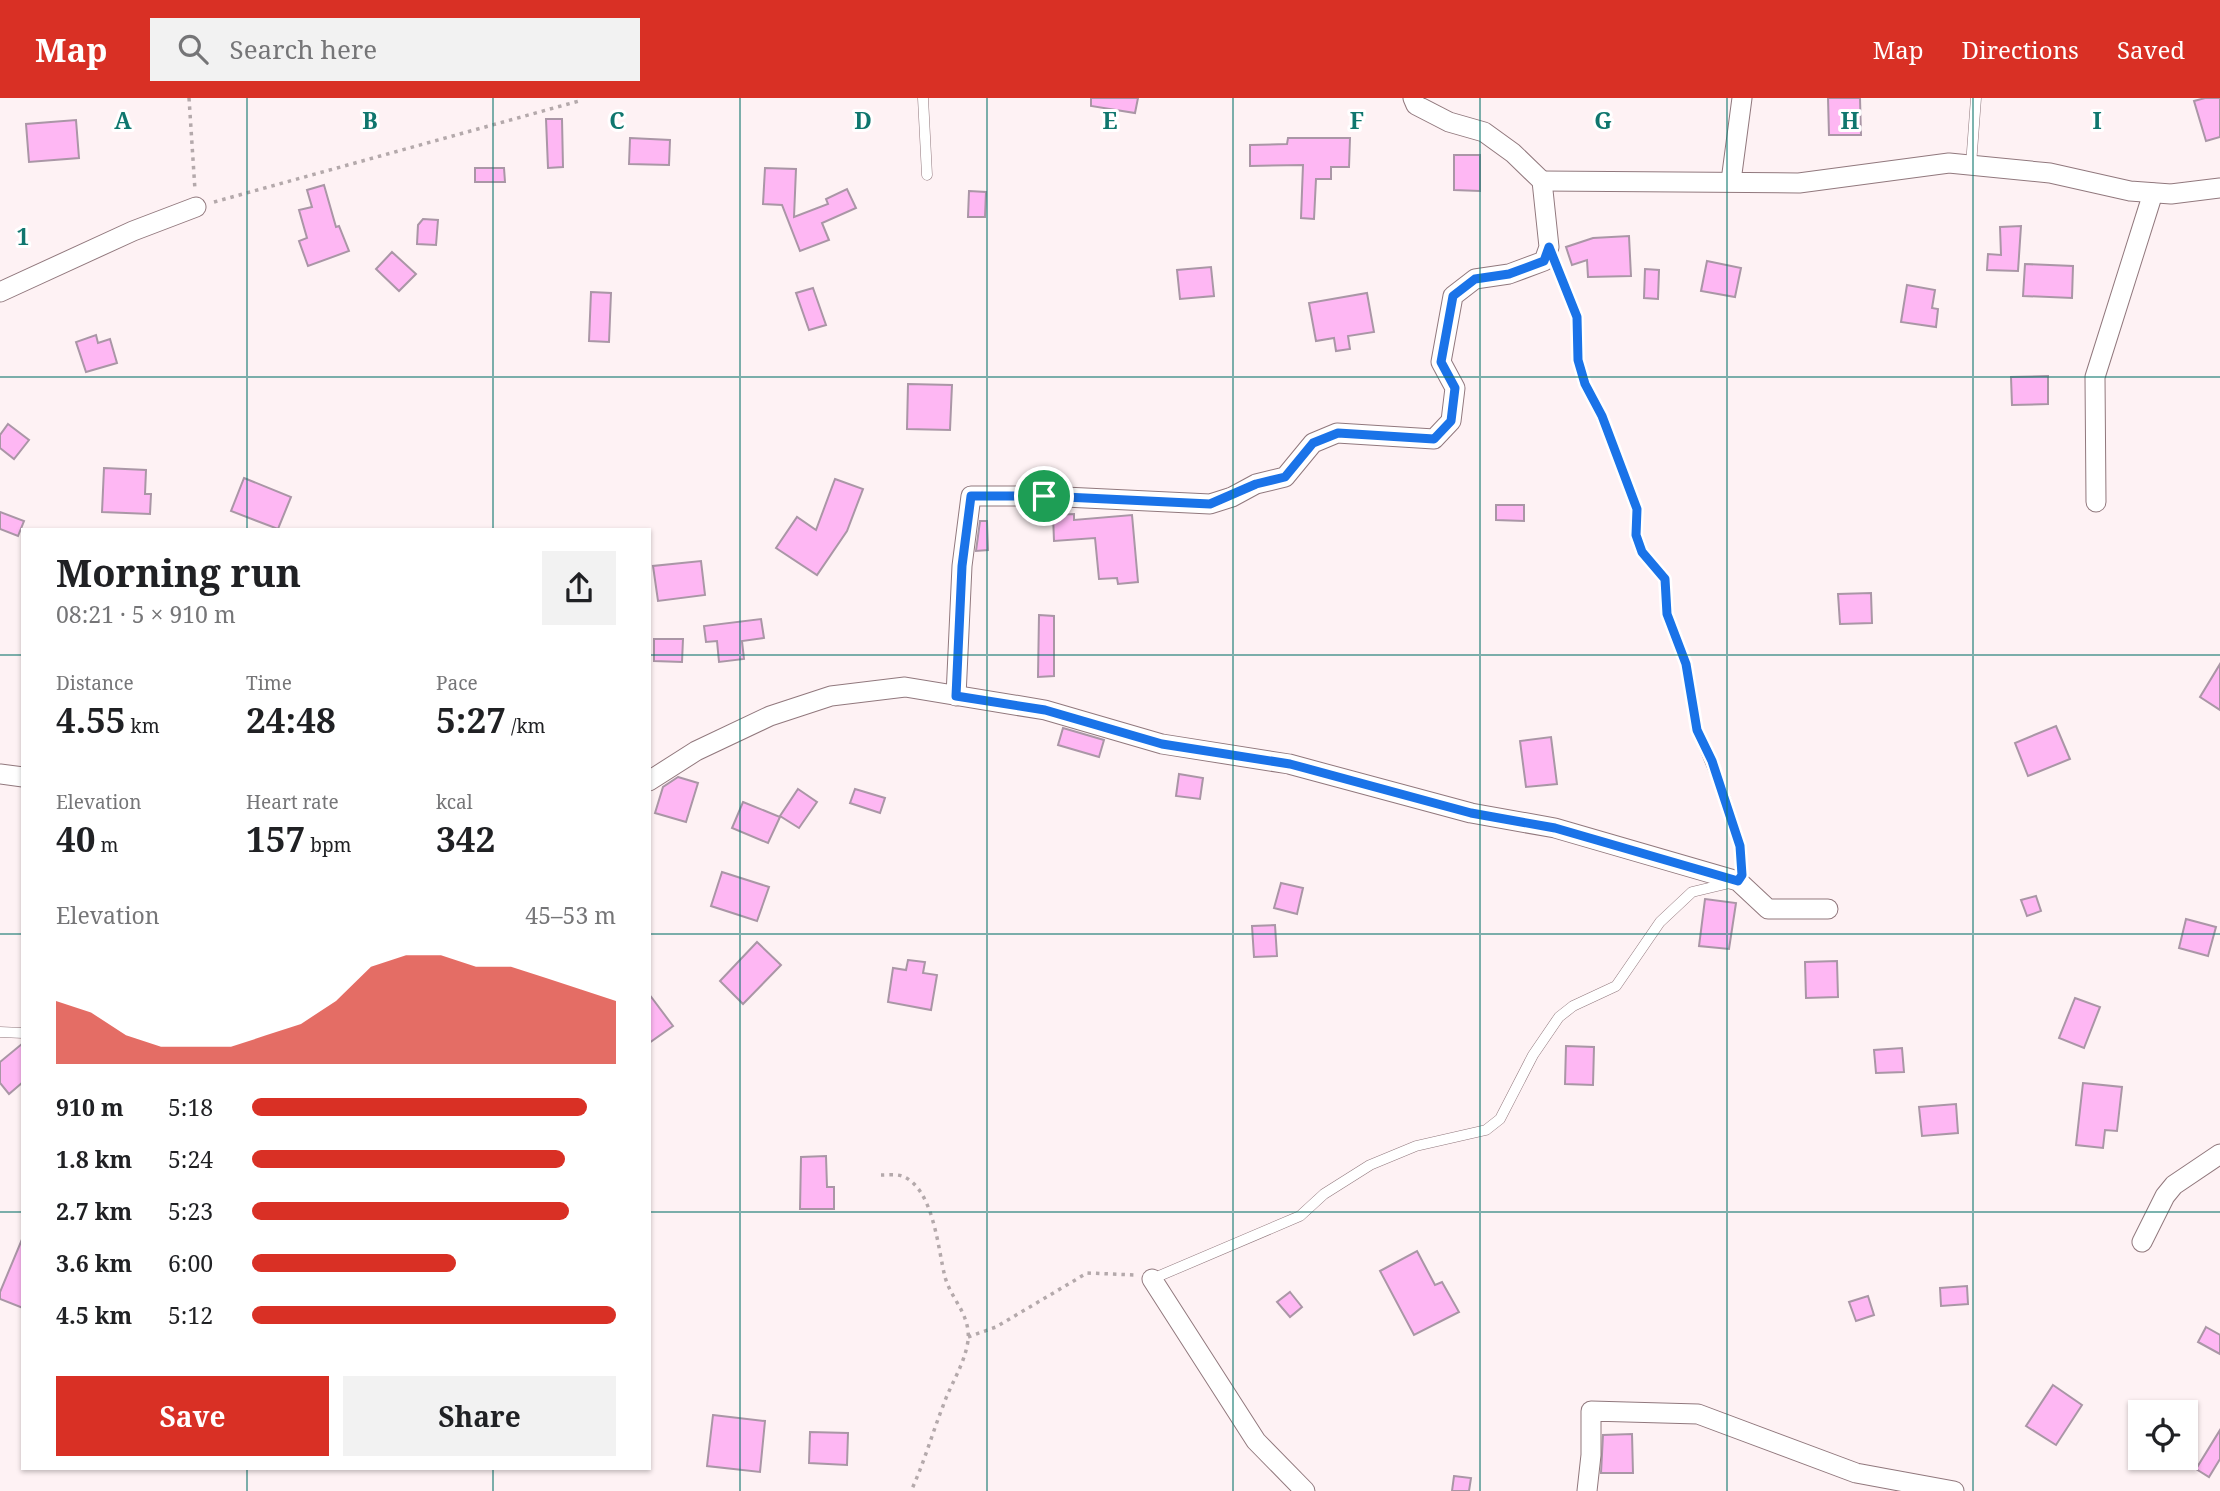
<!DOCTYPE html>
<meta charset="utf-8">
<style>
:root{--surface:#fff;--page:#f2f2f2;--text:#202124;--muted:#757577;--accent:#d93025}
body{margin:0;font-family:"Noto Serif",serif;background:var(--page);color:var(--text);height:100vh;display:flex;flex-direction:column;font-size:26px;white-space:nowrap}
*{box-sizing:border-box;margin:0}
p{font-size:23px;color:var(--muted)}
.icon{flex:none;width:38px;height:38px;fill:none;stroke:currentColor;stroke-width:2;stroke-linecap:round;stroke-linejoin:round}
.map{position:relative;flex:1;overflow:hidden}
.sheet{position:absolute;left:21px;top:430px;width:630px;height:942px;display:flex;flex-direction:column;background:var(--surface);border-radius:0px;box-shadow:0 2px 5px #0004}
.sheet>*{flex:none}
.buttons{position:absolute;left:2128px;top:1302px;display:grid;gap:14px}
.buttons a{display:grid;place-items:center;width:70px;height:70px;border-radius:0px;background:var(--surface);box-shadow:0 2px 5px #0004;font-size:35px}
.pin{position:absolute;display:grid;place-items:center;width:60px;height:60px;color:#fff;margin:-30px;border:4px solid #fff;border-radius:50%;box-shadow:0 2px 7px #0007}
.round{display:grid;place-items:center;flex:none;width:74px;height:74px;border-radius:0px;background:var(--page)}
.head{display:flex;align-items:center;justify-content:space-between;height:119px;padding:0 35px}
h1{font-size:38px;font-weight:700;line-height:52px}
.figures{display:grid;grid-template-columns:repeat(3,1fr);gap:10px;height:119px;padding:7px 35px}
.figures div{display:grid;align-content:center}
.figures b{font-size:35px;font-weight:700}
.figures small{font-size:19px;font-weight:400}
.figures p{font-size:19px}
.chart{height:196px;padding:14px 35px}
.chart p{display:flex;justify-content:space-between}
.chart svg{width:100%;height:126px;margin-top:7px;fill:var(--accent);opacity:.7}
.cta{display:flex;gap:14px;margin-top:auto;padding:14px 35px}
.cta a{flex:1;height:80px;border-radius:0px;background:var(--accent);color:#fff;font-size:28px;font-weight:700;line-height:80px;text-align:center}
.cta a+a{background:var(--page);color:var(--text)}
ul{padding:0 35px;list-style:none;font-size:23px}
li{display:grid;grid-template-columns:112px 84px 1fr;align-items:center;height:52px}
li i{height:18px;border-radius:9px;background:var(--accent)}
header{display:flex;align-items:center;gap:42px;box-sizing:border-box;height:98px;padding:0 35px;background:var(--accent);color:#fff}
header strong{font-size:33px}
nav{display:flex;gap:38px;margin-inline-start:auto;font-size:24px}
.search{width:490px;height:63px;background:var(--page);display:flex;align-items:center;gap:18px;box-sizing:border-box;padding:0 24px;border-radius:0px;color:var(--muted);font-size:26px}
.map>svg:first-child{display:block}
.building{fill:#feb7f3;stroke:#aa96a6;stroke-width:2}
.lines{fill:none;stroke-linecap:round;stroke-linejoin:round}
.lane-casing{stroke:#91787d;stroke-width:11}
.street-casing{stroke:#91787d;stroke-width:21}
.path{stroke:#b4a9ab;stroke-width:3.5;stroke-dasharray:3.5 5;stroke-linecap:butt}
.lane{stroke:#fff;stroke-width:10}
.street{stroke:#fff;stroke-width:19}
.route-casing{stroke:#fff;stroke-width:14}
.route{stroke:#1a73e8;stroke-width:9}
.grid{fill:none;stroke:#0f766e;stroke-width:2;stroke-opacity:0.55}
.grid-label{font-size:23px;text-anchor:middle;font-weight:bold;fill:#0f766e;stroke:#fff;stroke-width:6;stroke-linejoin:round;paint-order:stroke}
</style>
<header>
<strong>Map</strong>
<div class="search"><svg class="icon" aria-label="search" viewBox="0 0 24 24"><circle cx="10" cy="10" r="6"/><path d="M15 15l6 6"/></svg>Search here</div>
<nav><a>Map</a><a>Directions</a><a>Saved</a></nav>
</header>
<div class="map">
<svg width="2220" height="1393" viewBox="0 0 2220 1393">
<rect width="100%" height="100%" fill="#fef2f4"/>
<g class="building">
<polygon points="1091,0 1138,0 1135,15 1091,8"/>
<polygon points="1828,0 1860,0 1861,37 1829,37"/>
<polygon points="2205,0 2220,0 2220,39 2206,43 2194,3"/>
<polygon points="546,21 562,21 563,69 548,70"/>
<polygon points="76,22 79,60 29,64 26,26"/>
<polygon points="630,40 670,42 669,67 629,66"/>
<polygon points="1288,40 1350,40 1349,69 1331,69 1331,81 1316,81 1314,121 1301,120 1303,67 1250,68 1250,47 1287,46"/>
<polygon points="1454,57 1480,57 1480,93 1454,92"/>
<polygon points="475,70 504,70 505,84 475,84"/>
<polygon points="765,70 796,71 794,119 828,106 826,101 847,91 856,110 822,125 829,142 800,153 782,107 763,106"/>
<polygon points="324,87 336,129 339,128 349,153 308,168 299,143 307,140 299,112 312,109 307,92"/>
<polygon points="969,93 986,94 985,119 968,119"/>
<polygon points="423,121 438,122 436,147 417,146 418,127"/>
<polygon points="2021,128 2018,173 1987,172 1988,156 2001,157 2000,129"/>
<polygon points="1629,138 1631,178 1588,179 1587,162 1572,167 1566,149 1593,140"/>
<polygon points="392,154 416,176 399,193 376,171"/>
<polygon points="1707,163 1741,170 1735,199 1701,193"/>
<polygon points="2025,166 2073,168 2072,200 2023,198"/>
<polygon points="1211,169 1214,198 1180,201 1177,172"/>
<polygon points="1645,171 1659,172 1658,201 1644,200"/>
<polygon points="1907,187 1935,192 1932,210 1938,211 1936,229 1901,224"/>
<polygon points="813,190 826,227 809,232 796,195"/>
<polygon points="591,194 611,195 609,244 589,243"/>
<polygon points="1367,195 1374,234 1348,238 1350,251 1336,253 1334,240 1316,243 1309,205"/>
<polygon points="96,237 98,245 110,241 117,265 86,274 76,244"/>
<polygon points="2048,278 2048,306 2012,307 2011,279"/>
<polygon points="908,286 952,287 950,332 907,331"/>
<polygon points="8,326 29,342 14,361 0,350 0,337"/>
<polygon points="104,370 146,372 145,396 151,396 150,416 102,414"/>
<polygon points="244,380 291,399 278,431 231,413"/>
<polygon points="835,381 863,391 847,433 817,477 776,450 797,419 816,432"/>
<polygon points="1496,407 1524,407 1524,423 1496,422"/>
<polygon points="0,414 24,423 18,438 0,431"/>
<polygon points="1074,416 1074,422 1132,417 1138,484 1118,486 1117,480 1099,481 1095,440 1054,443 1053,417"/>
<polygon points="980,423 987,423 988,452 976,453"/>
<polygon points="701,463 705,497 658,503 653,468"/>
<polygon points="1871,495 1872,525 1840,526 1838,496"/>
<polygon points="1039,517 1054,518 1054,578 1038,579"/>
<polygon points="761,521 764,540 742,543 744,561 719,564 717,543 706,544 704,528"/>
<polygon points="654,541 683,541 682,564 654,563"/>
<polygon points="2220,566 2220,612 2200,599"/>
<polygon points="2056,628 2070,661 2028,678 2015,645"/>
<polygon points="1063,630 1104,642 1099,659 1058,647"/>
<polygon points="1551,639 1557,686 1526,689 1520,643"/>
<polygon points="1179,676 1203,680 1200,701 1176,698"/>
<polygon points="678,679 698,685 686,724 655,715 663,689"/>
<polygon points="798,691 817,704 799,730 780,718"/>
<polygon points="855,691 885,700 880,715 850,705"/>
<polygon points="743,704 780,719 768,745 732,730"/>
<polygon points="722,774 769,789 757,823 711,808"/>
<polygon points="1281,785 1303,790 1297,816 1274,810"/>
<polygon points="2036,798 2041,813 2027,818 2021,802"/>
<polygon points="1705,801 1736,805 1729,851 1699,848"/>
<polygon points="2186,821 2216,829 2208,858 2179,850"/>
<polygon points="1275,827 1277,858 1254,859 1252,828"/>
<polygon points="757,844 781,867 743,906 720,883"/>
<polygon points="908,862 925,864 923,875 937,877 931,912 888,904 893,870 906,872"/>
<polygon points="1837,863 1838,899 1806,900 1805,864"/>
<polygon points="649,896 673,928 649,945"/>
<polygon points="2075,900 2100,909 2084,950 2059,940"/>
<polygon points="23,945 23,984 9,996 0,985 0,964"/>
<polygon points="1566,948 1594,949 1593,987 1565,986"/>
<polygon points="1902,950 1904,974 1876,975 1874,952"/>
<polygon points="2083,985 2122,989 2117,1033 2105,1032 2103,1050 2076,1047"/>
<polygon points="1956,1006 1958,1035 1922,1038 1919,1009"/>
<polygon points="826,1058 827,1089 834,1089 834,1111 800,1111 801,1059"/>
<polygon points="23,1139 23,1210 0,1201 0,1194"/>
<polygon points="1417,1153 1435,1187 1442,1184 1459,1214 1414,1237 1380,1173"/>
<polygon points="1967,1188 1968,1206 1941,1208 1940,1190"/>
<polygon points="1290,1194 1302,1209 1290,1219 1277,1204"/>
<polygon points="1868,1198 1874,1217 1856,1223 1849,1204"/>
<polygon points="2206,1229 2220,1237 2220,1256 2198,1244"/>
<polygon points="2053,1287 2082,1307 2056,1347 2026,1328"/>
<polygon points="713,1317 765,1323 760,1374 707,1368"/>
<polygon points="2220,1332 2220,1361 2209,1379 2196,1371"/>
<polygon points="810,1334 848,1335 847,1367 809,1365"/>
<polygon points="1632,1336 1633,1375 1601,1375 1603,1337"/>
<polygon points="1454,1378 1471,1380 1469,1393 1452,1393"/>
</g>
<g class="lines">
<defs>
<g id="lane">
<polyline points="923,0 927,77"/>
<polyline points="1971,67 1976,0"/>
<polyline points="0,934 23,935"/>
<polyline points="1152,1181 1300,1118 1324,1096 1370,1067 1416,1048 1486,1032 1500,1021 1533,957 1559,919 1573,908 1616,888 1660,824 1692,794 1738,783 1742,777 1740,749 1725,699 1697,632 1686,566 1667,516 1665,481 1642,454 1636,437 1637,411 1602,318 1585,286 1578,262 1577,219 1550,153"/>
</g>
<g id="street">
<polyline points="1542,83 1799,85 1949,65 2050,75 2130,93 2171,96 2220,90"/>
<polyline points="1731,83 1742,0"/>
<polyline points="0,194 133,133 196,109"/>
<polyline points="2096,404 2095,279 2153,95"/>
<polyline points="956,598 962,468 971,398 1044,398 1210,406 1232,399 1256,386 1285,379 1313,345 1337,335 1434,341 1451,323 1455,290 1441,264 1453,198 1475,181 1509,176 1544,163 1549,149 1542,83 1513,55 1484,34 1449,24 1416,7 1413,0"/>
<polyline points="0,676 23,679"/>
<polyline points="649,683 696,653 770,618 831,598 905,589 1045,612 1162,646 1289,666 1471,715 1555,730 1738,783 1768,811 1828,811"/>
<polyline points="2142,1144 2165,1098 2174,1087 2220,1056"/>
<polyline points="1152,1181 1256,1343 1305,1393"/>
<polyline points="1587,1393 1591,1357 1591,1313 1698,1316 1856,1375 1954,1393"/>
</g>
</defs>
<use href="#lane" class="lane-casing"/>
<use href="#street" class="street-casing"/>
<g class="path">
<polyline points="189,0 195,92"/>
<polyline points="214,104 579,3"/>
<path d="M881,1077C887,1077 896,1076 902,1078C934,1090 938,1152 945,1179C951,1201 971,1217 968,1243C964,1268 951,1285 943,1308C932,1336 924,1365 911,1393"/>
<polyline points="968,1239 996,1229 1087,1175 1136,1177"/>
</g>
<use href="#lane" class="lane"/>
<use href="#street" class="street"/>
</g>
<g class="lines">
<defs>
<polygon id="route" points="1549,149 1577,219 1578,262 1585,286 1602,318 1637,411 1636,437 1642,454 1665,481 1667,516 1686,566 1697,632 1712,663 1740,748 1742,777 1738,783 1555,730 1471,715 1290,666 1162,646 1045,612 956,598 962,468 971,398 1044,398 1210,406 1256,386 1285,379 1313,345 1338,335 1434,341 1451,323 1455,290 1441,264 1453,198 1475,181 1509,176 1544,163"/>
</defs>
<use href="#route" class="route-casing"/>
<use href="#route" class="route"/>
</g>
<path class="grid" d="M247,0V432M493,0V432M740,0V1393M987,0V1393M1233,0V1393M1480,0V1393M1727,0V1393M1973,0V1393M0,279H2220M0,557H23M649,557H2220M0,836H23M649,836H2220M0,1114H23M649,1114H2220M247,1370V1393M493,1370V1393"/>
<g class="grid-label">
<text x="123" y="31">A</text>
<text x="370" y="31">B</text>
<text x="617" y="31">C</text>
<text x="863" y="31">D</text>
<text x="1110" y="31">E</text>
<text x="1357" y="31">F</text>
<text x="1603" y="31">G</text>
<text x="1850" y="31">H</text>
<text x="2097" y="31">I</text>
<text x="23" y="147">1</text>
</g>
</svg>
<div class="buttons">
<a><svg class="icon" aria-label="locate" viewBox="0 0 24 24"><circle cx="12" cy="12" r="6"/><path d="M12 2v4M12 18v4M2 12h4M18 12h4"/></svg></a>
</div>
<div class="pin" style="left:1044px;top:398px;background:#1e9e55"><svg class="icon" aria-label="arrive" viewBox="0 0 24 24"><path d="M6 21V4h12l-3 4 3 4H6"/></svg></div>
<section class="sheet">
<div class="head"><div><h1>Morning run</h1><p>08:21 · 5 × 910 m</p></div><a class="round"><svg class="icon" aria-label="share" viewBox="0 0 24 24"><path d="M12 15V3M7 8l5-5 5 5M5 13v7h14v-7"/></svg></a></div>
<div class="figures">
<div><p>Distance</p><b>4.55<small> km</small></b></div>
<div><p>Time</p><b>24:48</b></div>
<div><p>Pace</p><b>5:27<small> /km</small></b></div>
</div>
<div class="figures">
<div><p>Elevation</p><b>40<small> m</small></b></div>
<div><p>Heart rate</p><b>157<small> bpm</small></b></div>
<div><p>kcal</p><b>342</b></div>
</div>
<div class="chart"><p><span>Elevation</span>45–53 m</p>
<svg viewBox="0 0 160 44" preserveAspectRatio="none"><path d="M0 44V22L10 26L20 34L30 38L40 38L50 38L60 34L70 30L80 22L90 10L100 6L110 6L120 10L130 10L140 14L150 18L160 22V44z"/></svg>
</div>
<ul>
<li><b>910 m</b>5:18<i style="width:92%"></i></li>
<li><b>1.8 km</b>5:24<i style="width:86%"></i></li>
<li><b>2.7 km</b>5:23<i style="width:87%"></i></li>
<li><b>3.6 km</b>6:00<i style="width:56%"></i></li>
<li><b>4.5 km</b>5:12<i style="width:100%"></i></li>
</ul>
<div class="cta"><a>Save</a><a>Share</a></div>
</section>
</div>
